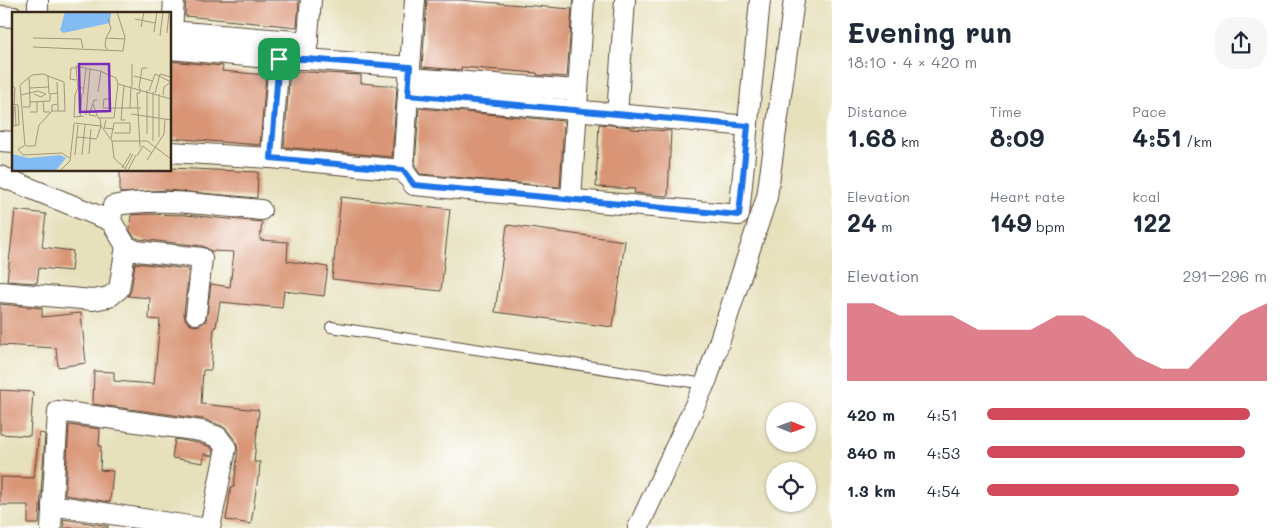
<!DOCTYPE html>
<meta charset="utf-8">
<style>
:root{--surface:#fff;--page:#f6f6f7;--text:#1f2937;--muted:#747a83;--accent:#d1495b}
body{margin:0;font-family:Mali,sans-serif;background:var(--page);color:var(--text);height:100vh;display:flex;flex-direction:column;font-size:19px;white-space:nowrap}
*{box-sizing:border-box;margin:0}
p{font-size:16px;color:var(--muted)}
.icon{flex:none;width:28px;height:28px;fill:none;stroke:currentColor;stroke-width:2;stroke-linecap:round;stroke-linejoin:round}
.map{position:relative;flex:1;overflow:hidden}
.details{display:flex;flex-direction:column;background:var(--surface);width:450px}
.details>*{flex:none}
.needle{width:32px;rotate:91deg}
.buttons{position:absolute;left:766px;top:402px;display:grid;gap:10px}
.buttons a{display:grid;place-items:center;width:50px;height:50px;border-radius:50%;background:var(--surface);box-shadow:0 1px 4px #0004;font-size:25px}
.pin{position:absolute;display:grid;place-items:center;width:42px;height:42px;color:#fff;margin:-21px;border-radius:10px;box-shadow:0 2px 8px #0006}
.round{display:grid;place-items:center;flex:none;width:52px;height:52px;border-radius:20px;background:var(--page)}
.summary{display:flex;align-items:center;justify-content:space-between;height:85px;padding:0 15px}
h1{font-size:28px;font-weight:700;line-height:38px}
.metrics{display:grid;grid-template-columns:repeat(3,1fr);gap:8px;height:85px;padding:5px 15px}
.metrics div{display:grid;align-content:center}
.metrics b{font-size:25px;font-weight:700}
.metrics small{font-size:14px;font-weight:400}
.metrics p{font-size:14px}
.chart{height:140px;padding:10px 15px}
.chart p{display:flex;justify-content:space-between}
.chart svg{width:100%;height:90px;margin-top:5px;fill:var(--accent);opacity:.7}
ul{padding:0 15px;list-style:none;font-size:16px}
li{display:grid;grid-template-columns:80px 60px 1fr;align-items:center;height:38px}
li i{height:12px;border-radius:6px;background:var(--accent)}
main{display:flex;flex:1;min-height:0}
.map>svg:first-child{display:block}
.building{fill:#d99576}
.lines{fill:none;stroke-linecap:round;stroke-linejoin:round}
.lane-casing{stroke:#554536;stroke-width:12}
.street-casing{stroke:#554536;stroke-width:22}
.lane{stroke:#fff;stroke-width:10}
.street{stroke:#fff;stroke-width:20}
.route-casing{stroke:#fff;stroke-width:10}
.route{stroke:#1a73e8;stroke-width:6}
.inset-road{fill:none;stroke:#a2977c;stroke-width:1}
.view{fill:#7b2cbf;fill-opacity:0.15;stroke:#7b2cbf;stroke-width:2.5}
.inset-edge{fill:none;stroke:#3b2a1e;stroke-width:2.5}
</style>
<main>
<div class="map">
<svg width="832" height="528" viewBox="0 0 832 528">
<rect width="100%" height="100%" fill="#fff"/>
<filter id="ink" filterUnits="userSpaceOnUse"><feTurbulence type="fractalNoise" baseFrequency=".02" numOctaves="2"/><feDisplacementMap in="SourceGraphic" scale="10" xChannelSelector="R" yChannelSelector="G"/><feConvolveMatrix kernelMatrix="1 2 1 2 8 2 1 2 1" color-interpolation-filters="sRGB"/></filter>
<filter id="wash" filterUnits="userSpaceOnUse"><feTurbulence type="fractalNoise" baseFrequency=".0096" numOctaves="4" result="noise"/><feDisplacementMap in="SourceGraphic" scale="20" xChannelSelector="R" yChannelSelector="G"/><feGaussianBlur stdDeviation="1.12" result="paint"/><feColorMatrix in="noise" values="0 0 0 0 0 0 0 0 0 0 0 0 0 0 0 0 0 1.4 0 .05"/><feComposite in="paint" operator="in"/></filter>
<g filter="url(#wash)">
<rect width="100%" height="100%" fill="#e6e0bb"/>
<g id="blocks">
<g class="building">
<polygon points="186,0 299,0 297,27 185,16"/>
<polygon points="427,0 459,0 572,9 567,77 537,75 537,73 461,67 461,70 422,67"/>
<polygon points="170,61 223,66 222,71 266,75 260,145 170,138"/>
<polygon points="290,71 361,75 361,83 397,86 392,157 284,147"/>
<polygon points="419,108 564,121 560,187 420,174 415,166"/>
<polygon points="599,124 631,127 631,129 671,131 668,196 634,193 635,189 596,187"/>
<polygon points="170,168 258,172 257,198 167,190 120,193 120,170 170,170"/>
<polygon points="341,197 450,209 441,291 332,279"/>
<polygon points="15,210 46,214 42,247 73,251 71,271 39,268 37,283 7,281"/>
<polygon points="148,214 185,215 262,222 260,240 288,242 287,261 328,267 324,296 284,291 282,308 220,302 216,327 214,327 211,370 203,370 201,404 259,410 254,462 260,462 259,477 258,477 251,524 226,520 231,487 234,487 238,450 236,441 227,430 222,426 203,419 93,404 94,371 114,372 114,381 154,384 160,320 149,319 150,298 128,296 131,291 135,263 189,269 184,313 185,319 189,324 194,326 200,325 206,321 211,284 230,287 234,252 211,251 203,246 139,239 134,237 130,230 131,215"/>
<polygon points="507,225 625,241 613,327 495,312"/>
<polygon points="0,304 42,308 42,317 81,313 86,363 58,367 56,348 0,345"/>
<polygon points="0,390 33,392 30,436 0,434"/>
<polygon points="69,425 100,429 99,446 101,446 100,470 113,471 110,502 65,495"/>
<polygon points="39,433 45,434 39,524 28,524 28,505 0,505 0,477 34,478"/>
<polygon points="175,439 198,443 211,447 213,451 212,456 204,454 203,463 172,458"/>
<polygon points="63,519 108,526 108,528 64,528"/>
</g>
</g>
</g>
<g filter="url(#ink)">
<use href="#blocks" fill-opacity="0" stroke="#554536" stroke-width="1"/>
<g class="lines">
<defs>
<polyline id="lane" points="331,327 705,384"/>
<g id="street">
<polyline points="38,14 38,0"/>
<polyline points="0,16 14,17"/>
<polyline points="170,31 308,42"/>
<polyline points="172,31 174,0"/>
<polyline points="170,49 279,59"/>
<polyline points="306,59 410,67 408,95 748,126"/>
<polyline points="410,67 415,0"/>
<polyline points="409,78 577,90"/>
<polyline points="617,115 625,0"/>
<polyline points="0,141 14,142"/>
<polyline points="170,152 271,158 403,170 414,185 739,215 760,0"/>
<polyline points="271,158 279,59 306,59 311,0"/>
<polyline points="403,170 408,95"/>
<polyline points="0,176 111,221 126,246 136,251 202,258 196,314"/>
<polyline points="571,199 584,0"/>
<path d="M111,221L113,206C156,196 216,206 261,210"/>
<polyline points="0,292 93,300 109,297 119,289 126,246"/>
<polyline points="52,505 202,528"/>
<polyline points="51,528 58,411 201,431 218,437 226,448 210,528"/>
<polyline points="638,528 707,379 767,197 794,0"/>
</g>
</defs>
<use href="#lane" class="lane-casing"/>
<use href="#street" class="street-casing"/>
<use href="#lane" class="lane"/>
<use href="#street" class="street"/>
</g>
</g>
<g class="lines" filter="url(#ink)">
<defs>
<polygon id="route" points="279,59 306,59 410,67 408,95 748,126 739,215 414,185 403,170 271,158"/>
</defs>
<use href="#route" class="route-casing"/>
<use href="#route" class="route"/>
</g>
<g transform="translate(12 12)">
<rect width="159" height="159" fill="#e6e0bb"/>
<path d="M53,0H99L98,11L51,21L48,18ZM0,142L17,146L48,143L54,146L44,158H0Z" fill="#83bcf4"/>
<path class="inset-road" d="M96,6L99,17L94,26L93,35L96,37M123,7L143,11M129,15L132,0M142,20L145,0M155,21L157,0M148,24L151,0M21,26L69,27L71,36M94,26L113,27M21,35L111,39L113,25L105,0M120,52V74M63,54L88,59L104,66L106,72L159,87M64,56L66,76M36,64L37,82M122,64L141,69M17,66L18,90M64,68L58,67L59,56H66M45,70L46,92M112,73L109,108H113M0,74L3,76L1,114M17,76L37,75M71,76H66L63,83L62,105L72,104M127,76L130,56H135M135,78V122M137,79L143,62L159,70M86,80L89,59M143,81L148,62L159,65M71,82L74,57M9,83L26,79L34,82L29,85L22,82M151,83L152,75L159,70M97,87H92L91,96H129M31,89L32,100H38M81,92L86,106H102L106,72M3,94L4,114M11,95H18V90L38,89V82L45,81M118,96L119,74M18,100H25V89M119,102L159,108M74,103L78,57M84,104L77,103L82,88H85M68,105L70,82M88,106L89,114L100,129L102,146L115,158M94,108L92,116L102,117M62,111L89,114L85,126M1,114L7,113L6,93L1,92M65,125L85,127M147,125V82M99,127L102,111H118V121H102M100,129H135L159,147M141,129V80M12,134L6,137L11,143L50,141L57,146M13,134L8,73L20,63L31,62L52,70L53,99H46M14,134H23L27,113L40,99V93L46,92V99H40M128,135L125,81H128V76M77,142L79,117M63,143L66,113M70,143L73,113M125,144L131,134L140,141M135,148L152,122L153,107M110,156L119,141M113,157L121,142M49,158L58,149L62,112M116,158L124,143"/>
<path class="view" d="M67,52H97L98,99L68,100Z"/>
<rect width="159" height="159" class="inset-edge"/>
</g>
</svg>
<div class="buttons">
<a><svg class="needle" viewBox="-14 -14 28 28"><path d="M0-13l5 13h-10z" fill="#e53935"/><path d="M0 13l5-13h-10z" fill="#747a83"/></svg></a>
<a><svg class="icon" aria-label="locate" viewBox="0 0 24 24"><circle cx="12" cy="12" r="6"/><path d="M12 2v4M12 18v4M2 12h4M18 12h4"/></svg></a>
</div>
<div class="pin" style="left:279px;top:59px;background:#1e9e55"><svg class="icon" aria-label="arrive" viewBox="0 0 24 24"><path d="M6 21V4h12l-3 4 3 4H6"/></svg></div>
</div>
<section class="details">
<div class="summary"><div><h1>Evening run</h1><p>18:10 · 4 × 420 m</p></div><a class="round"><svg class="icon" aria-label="share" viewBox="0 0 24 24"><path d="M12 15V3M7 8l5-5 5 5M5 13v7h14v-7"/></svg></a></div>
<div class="metrics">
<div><p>Distance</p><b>1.68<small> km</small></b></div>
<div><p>Time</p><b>8:09</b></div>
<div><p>Pace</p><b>4:51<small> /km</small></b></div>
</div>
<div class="metrics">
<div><p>Elevation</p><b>24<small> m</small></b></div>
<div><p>Heart rate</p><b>149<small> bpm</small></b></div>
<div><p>kcal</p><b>122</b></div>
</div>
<div class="chart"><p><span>Elevation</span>291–296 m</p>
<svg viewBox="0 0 160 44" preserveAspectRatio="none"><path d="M0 44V6L10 6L20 12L30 12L40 12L50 19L60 19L70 19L80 12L90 12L100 19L110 32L120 38L130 38L140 25L150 12L160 6V44z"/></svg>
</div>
<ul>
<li><b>420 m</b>4:51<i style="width:94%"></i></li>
<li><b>840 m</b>4:53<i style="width:92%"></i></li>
<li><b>1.3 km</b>4:54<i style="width:90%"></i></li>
</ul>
</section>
</main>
